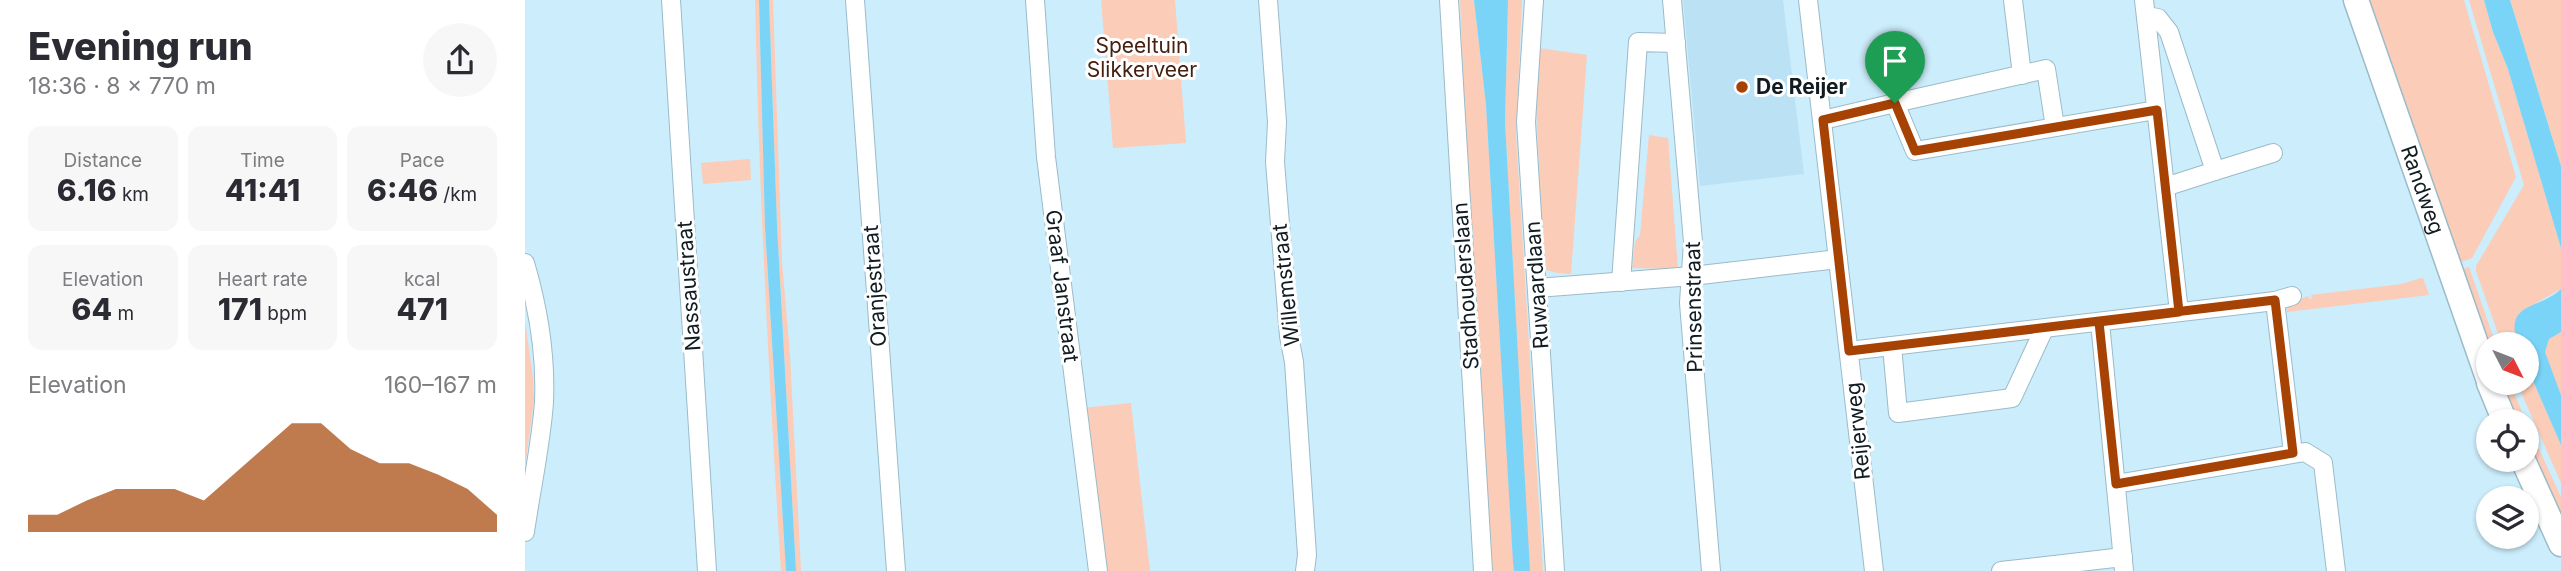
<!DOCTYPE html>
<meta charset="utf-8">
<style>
:root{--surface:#fff;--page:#f7f7f7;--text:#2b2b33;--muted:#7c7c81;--accent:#a54204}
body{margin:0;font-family:Inter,sans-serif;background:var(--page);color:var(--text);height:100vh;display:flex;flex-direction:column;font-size:26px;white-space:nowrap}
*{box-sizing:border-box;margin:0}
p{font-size:23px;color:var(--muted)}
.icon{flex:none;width:38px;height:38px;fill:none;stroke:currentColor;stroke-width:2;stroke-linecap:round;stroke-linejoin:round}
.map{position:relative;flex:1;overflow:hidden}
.side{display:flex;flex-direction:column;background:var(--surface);width:525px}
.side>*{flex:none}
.needle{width:46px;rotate:132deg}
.tools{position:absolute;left:1951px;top:332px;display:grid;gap:14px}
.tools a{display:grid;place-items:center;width:63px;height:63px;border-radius:50%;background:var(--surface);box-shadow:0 2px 5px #0004;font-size:35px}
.pin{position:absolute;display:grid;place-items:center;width:60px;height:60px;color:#fff;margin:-72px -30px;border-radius:50% 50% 50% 0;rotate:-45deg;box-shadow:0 0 7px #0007}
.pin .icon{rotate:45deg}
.round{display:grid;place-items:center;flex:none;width:74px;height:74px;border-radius:37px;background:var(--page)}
.overview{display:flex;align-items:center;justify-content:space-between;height:119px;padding:0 28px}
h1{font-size:38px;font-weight:800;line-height:52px}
.stats{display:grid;grid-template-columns:repeat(3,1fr);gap:10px;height:119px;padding:7px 28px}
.stats div{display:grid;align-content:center;border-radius:14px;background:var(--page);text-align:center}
.stats b{font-size:30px;font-weight:800}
.stats small{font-size:19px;font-weight:400}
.stats p{font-size:19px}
.chart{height:196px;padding:14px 28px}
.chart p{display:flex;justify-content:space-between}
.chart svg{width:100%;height:126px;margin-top:7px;fill:var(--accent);opacity:.7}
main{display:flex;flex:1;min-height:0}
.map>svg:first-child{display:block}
.built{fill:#bae2f4}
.green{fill:#fbccb7}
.water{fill:#7ad4f8}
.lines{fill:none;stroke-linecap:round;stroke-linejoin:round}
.street-casing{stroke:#9bbbc9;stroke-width:20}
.secondary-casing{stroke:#9bbbc9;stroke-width:27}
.street{stroke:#fff;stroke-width:18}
.secondary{stroke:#fff;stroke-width:24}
.route-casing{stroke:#fff;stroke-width:14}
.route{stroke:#a54204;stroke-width:9}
.poi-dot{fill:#a54204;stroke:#fff;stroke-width:2.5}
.labels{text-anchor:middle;stroke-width:6;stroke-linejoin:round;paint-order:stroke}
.park-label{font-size:21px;fill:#462111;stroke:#fff}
.poi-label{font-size:21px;font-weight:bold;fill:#101c21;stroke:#fff;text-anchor:start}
.street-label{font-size:21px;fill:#101c21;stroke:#fff}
</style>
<main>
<section class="side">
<div class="overview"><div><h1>Evening run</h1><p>18:36 · 8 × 770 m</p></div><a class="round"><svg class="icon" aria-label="share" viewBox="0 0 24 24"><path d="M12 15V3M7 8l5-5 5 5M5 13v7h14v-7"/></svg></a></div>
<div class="stats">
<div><p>Distance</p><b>6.16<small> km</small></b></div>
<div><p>Time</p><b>41:41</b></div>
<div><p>Pace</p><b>6:46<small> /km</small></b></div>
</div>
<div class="stats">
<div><p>Elevation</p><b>64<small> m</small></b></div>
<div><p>Heart rate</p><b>171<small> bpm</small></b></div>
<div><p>kcal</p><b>471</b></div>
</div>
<div class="chart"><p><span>Elevation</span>160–167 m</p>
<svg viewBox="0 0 160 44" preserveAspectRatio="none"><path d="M0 44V38L10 38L20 33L30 29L40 29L50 29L60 33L70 24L80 15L90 6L100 6L110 15L120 20L130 20L140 24L150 29L160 38V44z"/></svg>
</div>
</section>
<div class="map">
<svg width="2036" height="571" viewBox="0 0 2036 571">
<rect width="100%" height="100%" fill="#ccedfb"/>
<polygon class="built" points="1158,0 1258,0 1279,174 1175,186"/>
<g class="green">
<path d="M230,0H234L240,227L261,571H256C244,381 234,191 230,0Z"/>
<polygon points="244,0 248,0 257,262 265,355 276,571 271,571 252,225"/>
<polygon points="576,0 650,0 661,143 588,148"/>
<polygon points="935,0 949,0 961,105 989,571 967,571 944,213"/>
<polygon points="983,0 997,0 991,135 1018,571 1005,571 1003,553 980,122"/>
<polygon points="1838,0 1939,0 1991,177 1947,258 1928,265"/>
<polygon points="1944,0 1959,0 1968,32 1983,69 2036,248 2036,289 1995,312 1990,327 1993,345 1977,345 1951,271 1951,266 1999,185"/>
<polygon points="1985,0 2036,0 2036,166"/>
<polygon points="1014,48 1062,55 1046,274 1032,273 1019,269 1011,105"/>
<polygon points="1124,135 1143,138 1153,269 1107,268 1110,242 1115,235"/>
<polygon points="225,159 226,180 178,184 176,163"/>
<polygon points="1944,267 1971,345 1964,345 1932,271"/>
<path d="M1896,278H1898L1904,295L1762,312V308C1768,301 1776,299 1783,296L1784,299L1787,298L1786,295L1877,284Z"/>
<polygon points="0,321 8,378 9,400 0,467"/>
<polygon points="2036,332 2036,395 2020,357 2020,347 2024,339"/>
<polygon points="2002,367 2036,445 2036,483 1992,383 2002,383"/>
<polygon points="1971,383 1985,383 2001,422 1988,422"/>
<polygon points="606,403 625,571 576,571 558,408"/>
<polygon points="2002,423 2036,497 2036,527 2002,453"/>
</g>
<g class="water">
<polygon points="234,0 244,0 252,225 271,571 261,571 240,227"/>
<polygon points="949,0 983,0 980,122 1005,571 989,571 988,562 961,105"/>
<polygon points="1959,0 1985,0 2031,150 2036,166 2036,248 1983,69 1968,32"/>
<path d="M2036,289V332L2024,339L2020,352L2036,395V445L2002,367V345H1993C1978,301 2015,310 2036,289Z"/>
</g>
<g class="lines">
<defs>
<g id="street">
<polyline points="146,0 182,571"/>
<polyline points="330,0 371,571"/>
<polyline points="510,0 521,157 573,571"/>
<polyline points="743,0 752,122 750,162 764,336 769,362 782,555 780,571"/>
<polyline points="924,0 958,571"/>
<polyline points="1009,0 1001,122 1030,571"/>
<polyline points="1147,0 1168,242 1164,303 1186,571"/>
<polyline points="1283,0 1349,571"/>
<polyline points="1488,0 1497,75"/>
<polyline points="1619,0 1654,312"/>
<polyline points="1621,16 1633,18 1644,32 1690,171 1640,187"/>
<polyline points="1370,103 1521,69 1530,127"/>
<polyline points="1298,120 1370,103 1390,151 1631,110"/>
<polyline points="1690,171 1748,153"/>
<path d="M0,263C13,307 21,356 19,402C16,445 6,489 0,532"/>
<polyline points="1096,282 1113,42 1151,43"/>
<polyline points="1012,288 1167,276 1313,259"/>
<polyline points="1750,301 1768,453"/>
<polyline points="1575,322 1599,571"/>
<polyline points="1367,346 1373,413 1487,398 1519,329"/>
<polyline points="1324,351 1750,301 1767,296"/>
<polyline points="1591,484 1780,452 1798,463 1811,571"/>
<polyline points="1476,571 1598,557"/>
</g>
<g id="secondary">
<path id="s1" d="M1831,0L1964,381"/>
<polyline points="1964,383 1980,422"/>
<polyline points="1998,460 2036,544"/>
</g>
</defs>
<use href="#street" class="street-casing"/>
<use href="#secondary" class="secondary-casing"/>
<use href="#street" class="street"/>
<use href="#secondary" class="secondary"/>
</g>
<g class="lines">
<defs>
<polyline id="route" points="1370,103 1298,120 1324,351 1750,300 1768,453 1591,484 1574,322 1654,312 1632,110 1390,151 1370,103"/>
</defs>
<use href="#route" class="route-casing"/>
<use href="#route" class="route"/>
</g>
<circle class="poi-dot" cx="1217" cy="87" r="7"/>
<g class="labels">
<g class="park-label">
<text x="617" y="53">Speeltuin<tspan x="617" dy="24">Slikkerveer</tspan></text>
</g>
<g class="poi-label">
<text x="1231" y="94">De Reijer</text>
</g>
<g class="street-label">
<text dy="7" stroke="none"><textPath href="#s1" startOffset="201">Randweg</textPath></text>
<text transform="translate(761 285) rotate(-96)" y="7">Willemstraat</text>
<text transform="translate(1012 285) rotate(-94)" y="7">Ruwaardlaan</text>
<text transform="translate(164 286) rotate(-94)" y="7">Nassaustraat</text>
<text transform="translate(350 286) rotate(-94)" y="7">Oranjestraat</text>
<text transform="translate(537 286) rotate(83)" y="7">Graaf Janstraat</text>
<text transform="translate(941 286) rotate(-94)" y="7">Stadhouderslaan</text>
<text transform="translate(1169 307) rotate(-91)" y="7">Prinsenstraat</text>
<text transform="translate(1333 431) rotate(-96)" y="7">Reijerweg</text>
</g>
</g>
</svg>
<div class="tools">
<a><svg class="needle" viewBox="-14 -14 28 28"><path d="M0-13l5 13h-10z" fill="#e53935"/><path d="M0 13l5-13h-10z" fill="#7c7c81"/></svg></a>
<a><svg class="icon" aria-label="locate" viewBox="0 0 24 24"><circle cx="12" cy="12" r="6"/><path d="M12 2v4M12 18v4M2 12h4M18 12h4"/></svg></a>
<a><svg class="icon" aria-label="layers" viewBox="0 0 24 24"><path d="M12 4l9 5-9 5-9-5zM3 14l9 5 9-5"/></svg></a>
</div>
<div class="pin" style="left:1370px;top:103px;background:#1e9e55"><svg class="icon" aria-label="arrive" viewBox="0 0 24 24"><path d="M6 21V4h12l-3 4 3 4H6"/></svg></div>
</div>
</main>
